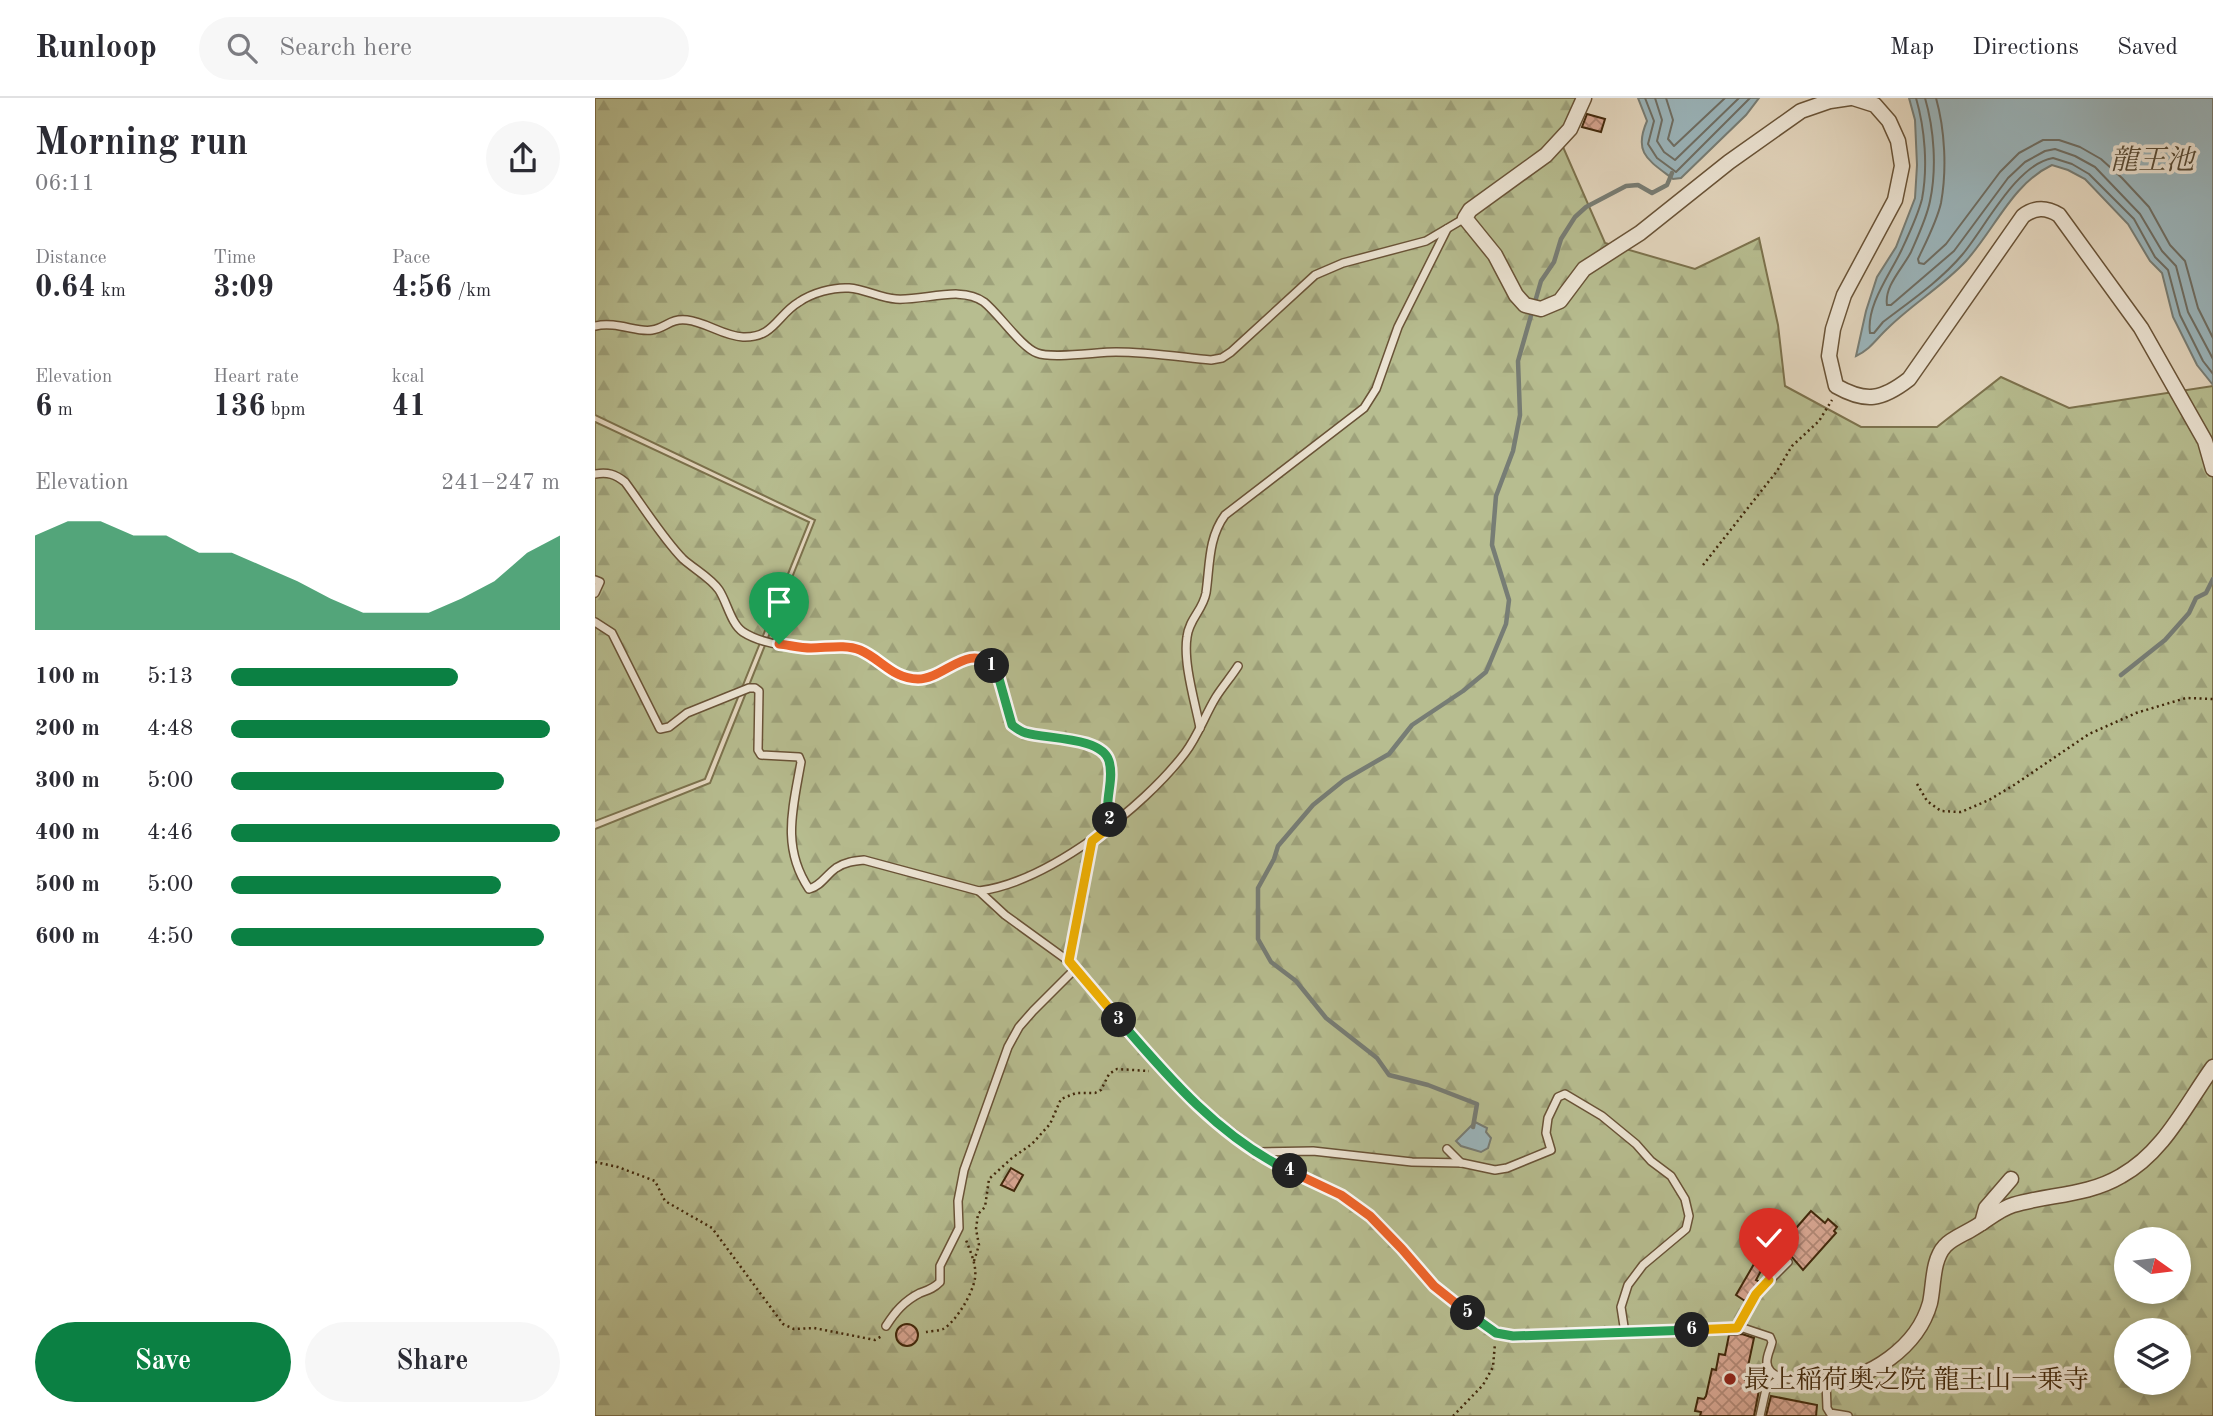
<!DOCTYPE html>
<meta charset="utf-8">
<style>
:root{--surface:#fff;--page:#f7f7f7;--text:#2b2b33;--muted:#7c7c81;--line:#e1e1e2;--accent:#0b8043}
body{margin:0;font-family:"Old Standard TT","Noto Serif JP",serif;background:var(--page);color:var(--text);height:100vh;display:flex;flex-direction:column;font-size:26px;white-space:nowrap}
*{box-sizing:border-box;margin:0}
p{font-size:23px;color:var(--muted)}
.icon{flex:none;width:38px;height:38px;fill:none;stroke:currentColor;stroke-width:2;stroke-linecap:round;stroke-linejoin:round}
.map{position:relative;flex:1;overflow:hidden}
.sheet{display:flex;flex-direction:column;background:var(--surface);width:595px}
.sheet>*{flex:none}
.needle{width:46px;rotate:104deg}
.fabs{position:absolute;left:1519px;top:1129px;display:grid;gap:14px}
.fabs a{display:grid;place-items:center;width:77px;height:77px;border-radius:50%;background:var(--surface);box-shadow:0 4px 10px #0003;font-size:35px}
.pin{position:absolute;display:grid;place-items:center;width:60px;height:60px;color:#fff;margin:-72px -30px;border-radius:50% 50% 50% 0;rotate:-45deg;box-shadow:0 0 7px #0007}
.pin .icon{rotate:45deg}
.km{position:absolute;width:35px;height:35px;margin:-18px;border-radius:50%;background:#222;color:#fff;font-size:19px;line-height:35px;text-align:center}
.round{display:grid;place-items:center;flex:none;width:74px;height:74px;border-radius:37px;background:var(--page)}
.overview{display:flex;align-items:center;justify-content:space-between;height:119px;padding:0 35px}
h1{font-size:38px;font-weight:800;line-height:52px}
.metrics{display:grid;grid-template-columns:repeat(3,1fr);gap:10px;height:119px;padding:7px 35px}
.metrics div{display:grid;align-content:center}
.metrics b{font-size:30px;font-weight:800}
.metrics small{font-size:19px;font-weight:400}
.metrics p{font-size:19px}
.chart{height:196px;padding:14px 35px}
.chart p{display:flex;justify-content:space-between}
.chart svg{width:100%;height:126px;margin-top:7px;fill:var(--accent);opacity:.7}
.cta{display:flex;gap:14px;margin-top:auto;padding:14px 35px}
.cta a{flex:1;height:80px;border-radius:42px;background:var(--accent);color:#fff;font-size:28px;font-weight:800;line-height:80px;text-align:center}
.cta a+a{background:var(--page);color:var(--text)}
ul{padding:0 35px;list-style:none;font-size:23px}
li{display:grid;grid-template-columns:112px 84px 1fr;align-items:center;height:52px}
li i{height:18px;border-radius:9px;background:var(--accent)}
header{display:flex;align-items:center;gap:42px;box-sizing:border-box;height:98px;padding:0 35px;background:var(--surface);border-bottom:2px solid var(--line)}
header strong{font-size:33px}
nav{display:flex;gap:38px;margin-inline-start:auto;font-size:24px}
.search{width:490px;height:63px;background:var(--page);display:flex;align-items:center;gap:18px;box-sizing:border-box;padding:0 24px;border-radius:38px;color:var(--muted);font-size:26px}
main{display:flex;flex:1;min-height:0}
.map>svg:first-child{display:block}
.forest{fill:url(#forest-firs);stroke:#7c724d;stroke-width:2;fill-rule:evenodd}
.water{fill:#9bb6bd;stroke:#777d75;stroke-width:2}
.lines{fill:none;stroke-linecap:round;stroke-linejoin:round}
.shore{stroke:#6e6e64;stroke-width:2}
.stream{stroke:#777d75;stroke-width:4.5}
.building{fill:url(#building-cross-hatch);stroke:#40270a;stroke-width:2}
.service-casing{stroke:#695337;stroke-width:10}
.minor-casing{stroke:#695337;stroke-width:17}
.path{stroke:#40270a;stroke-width:2.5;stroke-dasharray:2 3.5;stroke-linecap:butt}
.service{stroke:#ede5d5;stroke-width:7}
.minor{stroke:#ede5d5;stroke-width:14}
.split-1-casing{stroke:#fff;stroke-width:14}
.split-2-casing{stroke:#fff;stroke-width:14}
.split-3-casing{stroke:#fff;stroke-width:14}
.split-4-casing{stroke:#fff;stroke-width:14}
.split-5-casing{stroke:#fff;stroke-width:14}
.split-6-casing{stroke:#fff;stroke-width:14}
.split-7-casing{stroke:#fff;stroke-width:14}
.split-1{stroke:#f0652b;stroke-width:9}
.split-2{stroke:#22a559;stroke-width:9}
.split-3{stroke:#f5b400;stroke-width:9}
.split-4{stroke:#22a559;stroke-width:9}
.split-5{stroke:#f0652b;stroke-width:9}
.split-6{stroke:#22a559;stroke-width:9}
.split-7{stroke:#f5b400;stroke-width:9}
.poi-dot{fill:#8f2418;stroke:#ede5d5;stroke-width:2.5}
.labels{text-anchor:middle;stroke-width:7;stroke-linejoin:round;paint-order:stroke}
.poi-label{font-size:26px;fill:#40270a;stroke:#ede5d5;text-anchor:start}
.water-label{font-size:28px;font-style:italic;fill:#574b37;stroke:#ede5d5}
</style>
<header>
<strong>Runloop</strong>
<div class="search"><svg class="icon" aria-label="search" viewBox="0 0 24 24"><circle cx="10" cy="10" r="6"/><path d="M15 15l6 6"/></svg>Search here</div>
<nav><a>Map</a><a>Directions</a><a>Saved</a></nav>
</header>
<main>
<section class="sheet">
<div class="overview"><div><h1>Morning run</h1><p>06:11</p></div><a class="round"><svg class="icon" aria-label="share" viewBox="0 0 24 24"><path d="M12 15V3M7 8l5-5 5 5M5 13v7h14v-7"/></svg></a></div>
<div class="metrics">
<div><p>Distance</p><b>0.64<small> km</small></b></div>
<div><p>Time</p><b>3:09</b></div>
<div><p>Pace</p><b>4:56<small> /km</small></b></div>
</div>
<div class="metrics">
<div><p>Elevation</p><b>6<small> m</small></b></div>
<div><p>Heart rate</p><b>136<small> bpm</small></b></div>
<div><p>kcal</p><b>41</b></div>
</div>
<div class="chart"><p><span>Elevation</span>241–247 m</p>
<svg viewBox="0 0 160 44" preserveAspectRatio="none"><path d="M0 44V11L10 6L20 6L30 11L40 11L50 17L60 17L70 22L80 27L90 33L100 38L110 38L120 38L130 33L140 27L150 17L160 11V44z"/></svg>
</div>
<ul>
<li><b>100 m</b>5:13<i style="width:69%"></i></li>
<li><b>200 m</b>4:48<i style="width:97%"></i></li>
<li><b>300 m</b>5:00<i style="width:83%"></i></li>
<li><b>400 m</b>4:46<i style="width:100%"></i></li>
<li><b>500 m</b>5:00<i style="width:82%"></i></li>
<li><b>600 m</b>4:50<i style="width:95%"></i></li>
</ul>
<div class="cta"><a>Save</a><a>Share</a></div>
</section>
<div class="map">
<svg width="1618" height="1318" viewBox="0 0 1618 1318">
<defs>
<pattern id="forest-firs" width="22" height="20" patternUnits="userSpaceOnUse" patternTransform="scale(1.75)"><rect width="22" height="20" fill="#b7bd90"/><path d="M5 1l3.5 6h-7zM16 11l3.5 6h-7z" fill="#9ea27b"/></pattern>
<pattern id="building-cross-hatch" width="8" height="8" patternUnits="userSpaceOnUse" patternTransform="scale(1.75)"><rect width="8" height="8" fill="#d8a692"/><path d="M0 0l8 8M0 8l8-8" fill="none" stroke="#b18775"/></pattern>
</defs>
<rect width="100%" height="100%" fill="#e4d7bf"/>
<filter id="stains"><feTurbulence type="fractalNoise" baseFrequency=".00286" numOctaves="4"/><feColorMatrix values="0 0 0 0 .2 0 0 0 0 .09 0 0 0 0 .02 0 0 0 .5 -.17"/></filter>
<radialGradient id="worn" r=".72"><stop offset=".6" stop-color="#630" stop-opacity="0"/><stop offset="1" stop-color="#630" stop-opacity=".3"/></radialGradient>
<g class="forest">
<path d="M0,0H981L968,49L1010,145L1100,171L1164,140L1183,227L1190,288L1266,329H1342L1406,279L1474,310L1618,288V1318H0V731L115,685L220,422L0,317ZM1531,1141H1584V1194H1531ZM1531,1232H1584V1284H1531Z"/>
<polygon points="0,324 214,424 110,681 0,723"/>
</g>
<g class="water">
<path d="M1043,0H1164L1151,17L1086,80L1078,81C1053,62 1038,55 1052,23Z"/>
<path d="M1314,0H1618V287L1602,267L1578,219L1567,175L1555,163L1533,126L1490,81L1473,72L1457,67C1417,86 1400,131 1371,163C1348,188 1317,206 1293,230C1281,241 1276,251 1261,258L1271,213L1282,179L1301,149L1320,100L1322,67L1320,22Z"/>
<polygon points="880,1024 892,1030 891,1034 896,1040 893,1050 886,1054 866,1048 861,1043"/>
</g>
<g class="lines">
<g class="shore">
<polyline points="1050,0 1059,23 1053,46 1062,60 1081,74 1155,0"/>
<polyline points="1060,0 1067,22 1062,43 1069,54 1080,62 1144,0"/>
<polyline points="1071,0 1078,22 1073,41 1079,48 1130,0"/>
<path d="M1321,0C1330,31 1333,69 1327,101C1323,117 1314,136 1307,151C1296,175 1271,207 1275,235H1279L1288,224C1314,204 1345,183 1367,157C1390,130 1421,66 1458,60L1477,66L1494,76L1539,121L1560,159L1573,172L1585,217L1608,263L1618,276"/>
<path d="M1330,0C1339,31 1342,70 1335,103C1332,119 1323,138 1316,154C1308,170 1289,188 1292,207H1296L1359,153L1413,80L1430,64L1450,53L1460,51L1480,58L1500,69L1545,116L1567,153L1581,168L1593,214L1618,261"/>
<path d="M1341,0C1350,32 1352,72 1346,105C1342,123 1331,144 1323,161L1324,165L1329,166L1351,146L1405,74L1424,55L1448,42H1464L1485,49L1506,61L1527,80L1554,109L1575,147L1590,163L1603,210L1618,240"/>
</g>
<g class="stream">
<polyline points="1526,577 1570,542 1594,515 1601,500 1611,495 1618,481"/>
<polyline points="878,1029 882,1006 833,987 794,977 782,960 731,920 701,883 676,864 663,841 663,790 679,761 683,748 718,707 749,682 794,656 817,627 868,593 891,574 911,526 914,502 897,447 901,398 918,353 925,317 923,263 946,183 959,164 966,141 980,119 991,109 1031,88 1043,87 1057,95 1072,87 1077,75"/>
</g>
</g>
<g class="building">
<polygon points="992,16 1010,21 1006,34 987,29"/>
<polygon points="416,1070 428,1077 419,1093 406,1087"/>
<polygon points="1216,1113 1230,1125 1233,1121 1242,1129 1239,1133 1241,1135 1208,1172 1197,1159 1189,1155 1193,1150 1188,1145"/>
<polygon points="1159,1166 1167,1171 1161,1182 1165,1184 1150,1203 1141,1197"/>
<circle cx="312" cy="1237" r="11"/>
<polygon points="1147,1236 1159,1240 1150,1282 1159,1285 1158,1291 1164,1292 1159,1318 1105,1318 1106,1314 1100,1313 1103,1300 1109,1301 1111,1298 1117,1271 1121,1272 1124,1256 1130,1257 1134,1237"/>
<polygon points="1176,1298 1222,1307 1221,1318 1171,1318"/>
</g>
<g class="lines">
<defs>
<g id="service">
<path d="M0,228C22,223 42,235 57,232C71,230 75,220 92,222C111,224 128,238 148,239C179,240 182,217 204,204C217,195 238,189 254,190C270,191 285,200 301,201C329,203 366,187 389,204C404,216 426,249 442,255C457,261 502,254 521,254C552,254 585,259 616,262L627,260L636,254L720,177L748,165L831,143L870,120"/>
<path d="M0,376C13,374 20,376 30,384C47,407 69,442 88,461C99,471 116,480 124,492C132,504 136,526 148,534C165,545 194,549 215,550C231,550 247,547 262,552C287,559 300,585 329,580C348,577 373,549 392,563C409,576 412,608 417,627L429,635L483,643L508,652L513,659L517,673L512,713L517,727"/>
<polyline points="0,482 5,484 0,495"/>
<path d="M0,524L17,535L65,631L74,629L92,615L154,590H160L164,593L163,652L166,657L204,659L206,664C198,710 186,749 214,791C226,788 231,777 241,770C250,764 259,763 269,762L384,793C453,784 548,710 590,655C603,638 610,617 621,599C628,588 636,579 643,568"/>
<path d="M605,630C600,604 588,565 592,539C594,521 608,512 611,495C615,467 613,440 630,417L769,310L781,291L803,229L852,131"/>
<polyline points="384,793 410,817 479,867 563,968 601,1007 676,1064"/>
<polyline points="474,863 497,743"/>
<polyline points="852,1051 866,1065"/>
<polyline points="662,1054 718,1053 817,1064 867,1065 900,1072 912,1070 956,1052 951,1035 953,1020 963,999 970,996 1007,1018 1041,1046 1056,1063 1076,1078 1090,1101 1094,1118 1091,1131 1048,1167 1033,1187 1026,1209 1030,1235"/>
<path d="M839,1188C863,1208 886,1232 918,1238L1038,1235L1148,1230L1175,1239L1177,1244C1176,1250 1171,1259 1172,1265C1173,1286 1216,1282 1231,1283L1232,1310L1235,1315L1253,1318"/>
<path d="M291,1228C300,1214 309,1203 325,1195C333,1192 338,1191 345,1184V1168L364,1130L363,1103L369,1072L413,949L424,929L438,913L481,870"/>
<polyline points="1142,1230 1161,1196 1193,1164"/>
<polyline points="1165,1318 1171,1291 1184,1281"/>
</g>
<g id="minor">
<polyline points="989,0 975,31 951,57 875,112 870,120 900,157 921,197 930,207 946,211 965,203 989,171 1045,135 1134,64 1206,13 1235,3 1255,0"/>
<path d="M1258,0L1280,7L1294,23L1303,43L1307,68L1300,102L1249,197L1238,231L1234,258L1241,288C1271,305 1287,302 1314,281L1428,118C1440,109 1451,109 1464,117L1546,230L1610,343L1618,371"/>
<polyline points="1387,1125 1391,1110 1416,1081"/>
<path d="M1231,1283C1275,1283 1323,1248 1335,1205C1339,1187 1337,1162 1350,1148C1356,1141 1369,1136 1377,1131C1390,1124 1404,1111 1418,1107C1455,1096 1492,1098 1526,1078C1569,1054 1590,1008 1618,969"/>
</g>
</defs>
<use href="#service" class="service-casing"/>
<use href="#minor" class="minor-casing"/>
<g class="path">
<polyline points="1108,467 1182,373 1197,348 1224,323 1237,302"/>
<polyline points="1322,686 1332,703 1346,713 1366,714 1394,702 1419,687 1494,636 1541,615 1591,600 1618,601"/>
<polyline points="0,1064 23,1069 60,1083 70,1103 117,1130 188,1226 199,1231 219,1230 280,1242 287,1238"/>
<path d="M685,1068C705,1077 726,1086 745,1096C779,1116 806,1149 831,1179"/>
<polyline points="379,1163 384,1147 381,1131 383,1116 390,1109 394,1081 417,1060 437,1046 455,1026 466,1001 481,995 500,995 506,992 514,976 522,971 554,973"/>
<path d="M331,1234C336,1233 344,1233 348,1231C361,1224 378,1195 380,1180C382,1167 375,1153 371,1142"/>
<polyline points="858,1318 888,1287 898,1269 900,1245"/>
</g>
<use href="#service" class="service"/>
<use href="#minor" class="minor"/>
</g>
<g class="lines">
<defs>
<path id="split-1" d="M184,546C194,547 205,550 216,550C232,550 250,546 265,552C286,561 298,581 323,581C349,581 374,544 397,568"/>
<path id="split-2" d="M397,568L403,577L417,627C421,630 426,634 431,635C452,641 507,639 514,663C520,683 508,703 515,722"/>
<polyline id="split-3" points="515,722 517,727 497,743 474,863 524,922"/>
<path id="split-4" d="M524,922C573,979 625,1040 695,1073"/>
<polyline id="split-5" points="695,1073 746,1097 775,1118 807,1151 839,1188 873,1215"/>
<polyline id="split-6" points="873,1215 901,1235 918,1238 1097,1232"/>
<polyline id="split-7" points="1097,1232 1142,1230 1161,1196 1174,1182"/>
</defs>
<use href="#split-1" class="split-1-casing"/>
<use href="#split-2" class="split-2-casing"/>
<use href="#split-3" class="split-3-casing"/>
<use href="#split-4" class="split-4-casing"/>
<use href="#split-5" class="split-5-casing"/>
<use href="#split-6" class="split-6-casing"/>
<use href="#split-7" class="split-7-casing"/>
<use href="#split-1" class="split-1"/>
<use href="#split-2" class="split-2"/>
<use href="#split-3" class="split-3"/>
<use href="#split-4" class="split-4"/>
<use href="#split-5" class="split-5"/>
<use href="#split-6" class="split-6"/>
<use href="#split-7" class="split-7"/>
</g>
<circle class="poi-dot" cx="1135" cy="1281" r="7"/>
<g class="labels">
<g class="poi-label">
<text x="1149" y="1290">最上稲荷奥之院 龍王山一乗寺</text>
</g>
<g class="water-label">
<text x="1557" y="71">龍王池</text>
</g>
</g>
<rect width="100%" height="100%" filter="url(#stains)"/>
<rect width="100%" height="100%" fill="url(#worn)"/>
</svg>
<div class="fabs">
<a><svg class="needle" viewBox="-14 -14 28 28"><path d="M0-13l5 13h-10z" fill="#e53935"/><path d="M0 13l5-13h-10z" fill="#7c7c81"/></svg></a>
<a><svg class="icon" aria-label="layers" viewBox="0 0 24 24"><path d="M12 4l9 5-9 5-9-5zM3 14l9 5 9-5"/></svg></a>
</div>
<div class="pin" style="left:184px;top:546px;background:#1e9e55"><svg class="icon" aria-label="arrive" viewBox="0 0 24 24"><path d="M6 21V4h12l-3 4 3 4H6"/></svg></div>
<div class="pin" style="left:1174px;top:1182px;background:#d93025"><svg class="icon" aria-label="check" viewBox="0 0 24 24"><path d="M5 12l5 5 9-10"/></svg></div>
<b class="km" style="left:397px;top:568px">1</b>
<b class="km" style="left:515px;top:722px">2</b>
<b class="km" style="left:524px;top:922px">3</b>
<b class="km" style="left:695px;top:1073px">4</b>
<b class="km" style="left:873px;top:1215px">5</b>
<b class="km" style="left:1097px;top:1232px">6</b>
</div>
</main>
